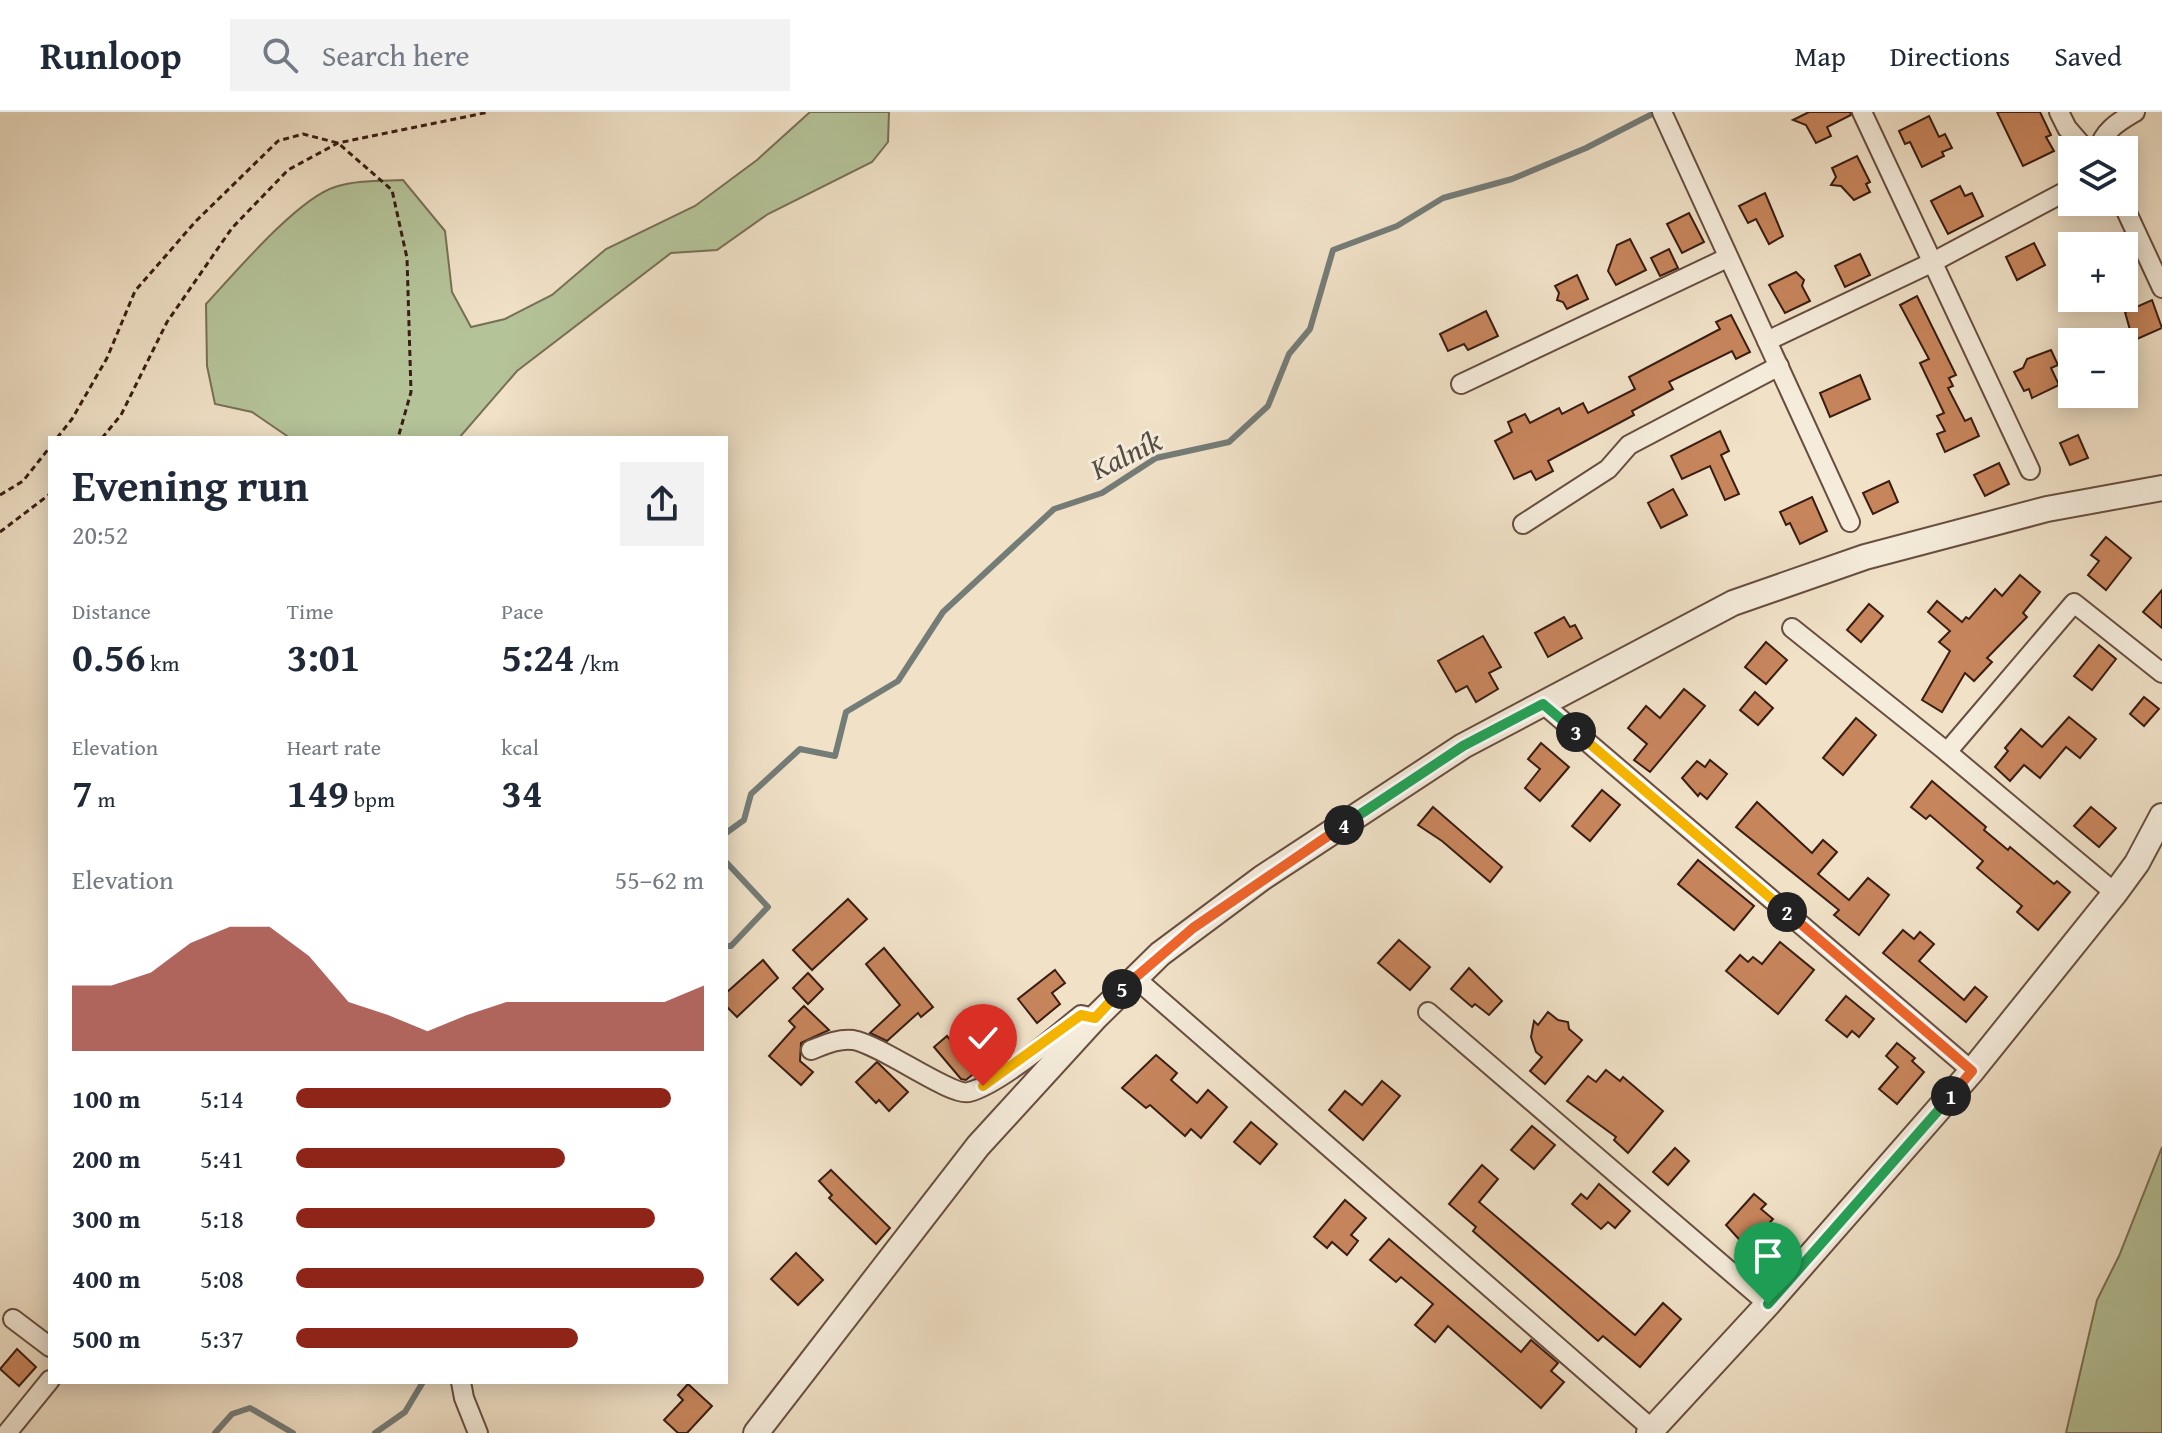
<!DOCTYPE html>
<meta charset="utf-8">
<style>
:root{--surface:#fff;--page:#f2f2f3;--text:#1f2937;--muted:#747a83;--line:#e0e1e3;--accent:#8f2418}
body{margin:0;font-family:"Gentium Book Plus",serif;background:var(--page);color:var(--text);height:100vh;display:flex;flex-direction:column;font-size:30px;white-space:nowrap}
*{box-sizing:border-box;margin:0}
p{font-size:26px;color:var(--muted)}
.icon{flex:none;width:44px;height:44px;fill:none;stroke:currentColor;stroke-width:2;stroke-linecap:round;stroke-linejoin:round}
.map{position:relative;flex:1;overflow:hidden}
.panel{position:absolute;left:48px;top:324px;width:680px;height:948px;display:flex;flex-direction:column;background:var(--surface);border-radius:0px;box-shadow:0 4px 20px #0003}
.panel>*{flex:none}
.controls{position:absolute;left:2058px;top:24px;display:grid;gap:16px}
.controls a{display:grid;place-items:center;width:80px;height:80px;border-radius:0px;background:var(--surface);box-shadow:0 4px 20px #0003;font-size:40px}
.pin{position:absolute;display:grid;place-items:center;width:68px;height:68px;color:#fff;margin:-82px -34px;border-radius:50% 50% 50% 0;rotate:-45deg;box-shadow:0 0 8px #0007}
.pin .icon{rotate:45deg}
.km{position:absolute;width:40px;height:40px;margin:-20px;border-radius:50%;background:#222;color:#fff;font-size:22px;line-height:40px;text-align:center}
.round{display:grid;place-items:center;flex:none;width:84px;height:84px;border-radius:0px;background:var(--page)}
.head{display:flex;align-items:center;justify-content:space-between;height:136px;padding:0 24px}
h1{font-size:44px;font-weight:700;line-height:60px}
.stats{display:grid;grid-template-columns:repeat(3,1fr);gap:12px;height:136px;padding:8px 24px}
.stats div{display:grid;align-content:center}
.stats b{font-size:40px;font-weight:700}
.stats small{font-size:22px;font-weight:400}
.stats p{font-size:22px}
.chart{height:224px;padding:16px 24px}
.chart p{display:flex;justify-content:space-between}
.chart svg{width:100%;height:144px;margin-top:8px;fill:var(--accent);opacity:.7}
ul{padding:0 24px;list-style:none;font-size:26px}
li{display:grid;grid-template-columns:128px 96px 1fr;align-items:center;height:60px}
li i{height:20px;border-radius:10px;background:var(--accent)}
header{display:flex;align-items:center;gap:48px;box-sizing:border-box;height:112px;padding:0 40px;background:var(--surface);border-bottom:2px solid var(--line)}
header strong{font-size:38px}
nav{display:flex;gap:44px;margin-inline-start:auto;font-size:28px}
.search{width:560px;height:72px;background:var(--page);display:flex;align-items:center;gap:20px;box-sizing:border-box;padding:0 28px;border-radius:0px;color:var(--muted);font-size:30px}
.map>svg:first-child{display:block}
.green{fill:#b5c399;stroke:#787056;stroke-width:2}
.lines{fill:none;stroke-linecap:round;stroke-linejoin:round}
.stream{stroke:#747c77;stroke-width:6}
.building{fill:#c7855c;stroke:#3a1d13;stroke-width:2}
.minor-casing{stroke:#684e40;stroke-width:22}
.tertiary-casing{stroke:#684e40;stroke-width:28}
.path{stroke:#3a1d13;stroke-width:3;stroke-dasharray:6 4;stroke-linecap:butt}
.minor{stroke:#f5ecdb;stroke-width:18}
.tertiary{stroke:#f5ecdb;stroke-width:24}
.split-1-casing{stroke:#fff;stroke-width:16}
.split-2-casing{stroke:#fff;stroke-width:16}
.split-3-casing{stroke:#fff;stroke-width:16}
.split-4-casing{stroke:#fff;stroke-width:16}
.split-5-casing{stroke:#fff;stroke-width:16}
.split-6-casing{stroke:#fff;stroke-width:16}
.split-1{stroke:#22a559;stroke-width:10}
.split-2{stroke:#f0652b;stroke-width:10}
.split-3{stroke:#f5b400;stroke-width:10}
.split-4{stroke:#22a559;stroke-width:10}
.split-5{stroke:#f0652b;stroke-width:10}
.split-6{stroke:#f5b400;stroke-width:10}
.labels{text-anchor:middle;stroke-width:6;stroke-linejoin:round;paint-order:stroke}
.water-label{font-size:30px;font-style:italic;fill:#574d45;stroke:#f5ecdb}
</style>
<header>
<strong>Runloop</strong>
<div class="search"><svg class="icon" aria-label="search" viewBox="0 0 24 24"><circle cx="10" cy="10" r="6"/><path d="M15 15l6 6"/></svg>Search here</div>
<nav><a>Map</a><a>Directions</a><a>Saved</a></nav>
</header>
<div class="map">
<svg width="2162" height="1321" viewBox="0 0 2162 1321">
<rect width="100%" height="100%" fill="#f0e1c7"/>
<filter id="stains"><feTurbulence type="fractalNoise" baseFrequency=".0025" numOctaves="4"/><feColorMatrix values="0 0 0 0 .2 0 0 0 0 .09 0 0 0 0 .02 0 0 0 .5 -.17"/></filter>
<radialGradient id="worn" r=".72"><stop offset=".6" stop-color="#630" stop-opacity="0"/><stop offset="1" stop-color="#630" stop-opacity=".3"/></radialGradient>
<g class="green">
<path d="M810,0H889L888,30L872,50L768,102L717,138L671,141L517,259L459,326H290L252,300L215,292L207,254L206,192C234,162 297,87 335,75C357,68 381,69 403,68L445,119L452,180L471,215L505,207L552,183L606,137L695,94L757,48Z"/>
<polygon points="2162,1035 2162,1321 2066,1321 2097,1188 2119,1144"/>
</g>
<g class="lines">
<g class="stream">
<polyline points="726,721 744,708 751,682 800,637 835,644 846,600 898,569 943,500 1054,397 1102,381 1156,346 1229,330 1268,294 1289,242 1310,217 1333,138 1397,114 1443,86 1512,67 1586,36 1656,0"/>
<polyline points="726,750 768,795 731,834 726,834"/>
<polyline points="215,1321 232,1302 250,1296 293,1321"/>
<polyline points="375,1321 405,1300 423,1270"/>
</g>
</g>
<g class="building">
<polygon points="1809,0 1850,0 1851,3 1827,15 1831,24 1816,31 1806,13 1793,8"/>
<polygon points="1997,0 2040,0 2051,23 2046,25 2054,39 2023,54"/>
<polygon points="1929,4 1939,25 1945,22 1952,36 1942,40 1944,44 1922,55 1910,30 1905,32 1899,19"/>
<polygon points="1857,44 1870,70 1866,72 1870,80 1854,88 1841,74 1831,73 1836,65 1832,56"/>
<polygon points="1960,74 1965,84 1972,81 1983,104 1948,122 1931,89"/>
<polygon points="1765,81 1783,124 1769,132 1756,107 1748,111 1739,94"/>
<polygon points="1689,101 1704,130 1682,141 1667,112"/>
<polygon points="1630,127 1646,158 1616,173 1608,159 1617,133"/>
<polygon points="2034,131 2045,153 2017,168 2006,145"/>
<polygon points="1669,137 1678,156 1660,164 1651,146"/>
<polygon points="1860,142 1870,163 1845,175 1835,154"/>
<polygon points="1796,160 1804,168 1802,174 1810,189 1785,201 1769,173"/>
<polygon points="1577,163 1588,187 1567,197 1563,190 1557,188 1559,181 1555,174"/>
<polygon points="1917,184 1956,263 1949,266 1953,274 1948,276 1965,309 1971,306 1979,324 1945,340 1937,322 1945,319 1937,304 1944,301 1920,251 1929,247 1900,193"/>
<polygon points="2152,188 2162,216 2137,227 2130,218 2125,200"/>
<polygon points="1486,199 1498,224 1468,238 1464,232 1448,239 1440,222"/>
<polygon points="1731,203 1750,240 1736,247 1732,239 1669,270 1673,277 1632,299 1634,303 1548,349 1553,359 1536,368 1531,359 1514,367 1495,329 1512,320 1508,310 1525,302 1530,311 1559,296 1562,302 1583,291 1588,301 1635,277 1629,265 1720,217 1716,210"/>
<polygon points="2051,238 2058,253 2051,256 2059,273 2032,286 2029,277 2024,279 2014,260 2023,256 2027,247"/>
<polygon points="1860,263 1870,287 1830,305 1820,281"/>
<polygon points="1720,319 1729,339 1721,343 1739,382 1725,388 1710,354 1682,367 1671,344"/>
<polygon points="2078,323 2088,346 2070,353 2060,331"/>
<polygon points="1999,351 2009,372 1985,384 1974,363"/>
<polygon points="1889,369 1898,390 1873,402 1863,381"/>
<polygon points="1673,377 1687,403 1661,416 1648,391"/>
<polygon points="1812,385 1827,419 1800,432 1790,411 1786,413 1780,400"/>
<polygon points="2106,425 2131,446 2106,478 2088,463 2099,449 2091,443"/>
<polygon points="2020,463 2040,480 2023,501 2027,505 1987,546 1992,550 1974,569 1965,561 1942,600 1922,588 1950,539 1939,530 1950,519 1928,500 1937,489 1962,510 1966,505 1969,507 1995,477 2002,484"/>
<polygon points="2162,478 2162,516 2143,500"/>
<polygon points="1869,492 1883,504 1861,530 1847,518"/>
<polygon points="1564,505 1570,515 1575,513 1582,526 1548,545 1535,521"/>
<polygon points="1483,524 1501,555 1489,561 1498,577 1476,590 1467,574 1456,580 1438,549"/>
<polygon points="1766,530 1787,548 1766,572 1745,555"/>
<polygon points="2099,533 2116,547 2092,578 2074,564"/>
<polygon points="1684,577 1705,594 1650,660 1634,648 1647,632 1628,616 1646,594 1660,606"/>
<polygon points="1755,580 1773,596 1758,613 1740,598"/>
<polygon points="2144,585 2159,597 2144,614 2130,602"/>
<polygon points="2069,605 2096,627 2080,646 2066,635 2040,666 2024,653 2010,669 1995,655 2008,639 2005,636 2021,617 2042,635"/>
<polygon points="1856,606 1876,623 1843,663 1823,646"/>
<polygon points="1541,631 1569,655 1540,689 1525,676 1540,657 1528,647"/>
<polygon points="1710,648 1727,662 1707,687 1700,681 1698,684 1682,666 1697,649 1705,655"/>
<polygon points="1932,669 1986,715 1984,718 2008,738 2010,735 2054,772 2057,769 2070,780 2038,818 2017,800 2022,794 1977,756 1983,749 1930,703 1926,707 1911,695"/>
<polygon points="1602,678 1620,693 1590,729 1572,714"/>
<polygon points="1757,690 1812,741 1823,728 1837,740 1818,762 1849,788 1868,766 1889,783 1859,823 1834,803 1839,798 1736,715"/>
<polygon points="1433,695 1502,755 1490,770 1442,729 1418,713"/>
<polygon points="2091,695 2116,716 2099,735 2074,714"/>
<polygon points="1698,748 1754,794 1734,818 1678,772"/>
<polygon points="848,787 867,807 812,858 793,838"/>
<polygon points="1903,818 1914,827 1920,820 1934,832 1919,849 1964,888 1975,875 1987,885 1966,910 1883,841"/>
<polygon points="1399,828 1430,855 1410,878 1378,851"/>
<polygon points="1780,830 1814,858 1778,902 1726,859 1740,843 1748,850 1753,845 1762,852"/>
<polygon points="884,836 933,895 921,905 918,901 887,929 870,921 900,893 866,852"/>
<polygon points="763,848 778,866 737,905 726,894 726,881"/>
<polygon points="1469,856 1502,889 1489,903 1475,892 1472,895 1451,877"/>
<polygon points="1055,858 1065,871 1052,881 1060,892 1037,911 1018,887"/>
<polygon points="808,861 823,877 808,892 793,876"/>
<polygon points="1846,884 1874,907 1859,925 1852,919 1847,925 1826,908"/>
<polygon points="804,894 829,918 801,931 800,949 813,960 801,973 769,944 795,915 789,909"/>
<polygon points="1548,900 1558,908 1568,910 1569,917 1582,928 1545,972 1530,959 1542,945 1536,940 1531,925 1534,909 1538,913"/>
<polygon points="997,915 1010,931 966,968 961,967 934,935 947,924 962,943"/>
<polygon points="1897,931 1915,946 1912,949 1924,960 1897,992 1879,977 1898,955 1886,944"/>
<polygon points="1156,943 1177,961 1171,968 1197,991 1208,978 1227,995 1201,1026 1191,1017 1185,1024 1150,993 1146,996 1122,976"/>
<polygon points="877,950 908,980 889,999 879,988 876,991 856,970"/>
<polygon points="1606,958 1620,969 1623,965 1663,999 1628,1041 1614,1028 1616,1025 1567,989 1588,964 1596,970"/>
<polygon points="1382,969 1400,984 1363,1028 1329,998 1345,979 1362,993"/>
<polygon points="1251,1010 1277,1032 1260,1052 1234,1030"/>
<polygon points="1532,1014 1555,1033 1534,1057 1511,1038"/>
<polygon points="1675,1036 1689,1049 1668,1073 1653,1060"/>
<polygon points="1482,1053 1498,1067 1479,1090 1635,1223 1663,1191 1681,1207 1640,1255 1603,1224 1598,1229 1473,1119 1476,1115 1449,1092"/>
<polygon points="831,1058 890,1116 876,1132 829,1086 832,1083 819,1069"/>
<polygon points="1599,1072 1630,1099 1615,1116 1608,1110 1601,1117 1572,1092 1581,1082 1587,1087"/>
<polygon points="1754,1082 1766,1092 1761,1097 1773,1107 1747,1136 1726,1113"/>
<polygon points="1345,1088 1366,1106 1351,1123 1358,1129 1347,1143 1332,1130 1327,1136 1314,1125"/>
<polygon points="1389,1127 1521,1240 1531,1228 1558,1251 1551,1259 1564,1270 1541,1296 1448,1214 1435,1230 1415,1213 1433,1192 1401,1165 1396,1170 1370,1148"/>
<polygon points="796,1141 823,1168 798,1193 771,1167"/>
<polygon points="17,1237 36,1255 19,1274 0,1257"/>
<polygon points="688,1272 712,1294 687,1321 678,1321 664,1308 683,1288 678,1283"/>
</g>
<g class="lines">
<defs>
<g id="minor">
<polyline points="1662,0 1767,229"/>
<polyline points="1862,0 2030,358"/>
<polyline points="2059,0 2067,16 2086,38"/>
<path d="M2099,38C2102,19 2120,9 2135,0"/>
<polyline points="2122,90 2162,176"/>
<polyline points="1461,272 1727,146"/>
<polyline points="1850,410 1767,229 1933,150 2072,76"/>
<polyline points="1523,412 1608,357 1629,333 1779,254"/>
<polyline points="1792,516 1947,640 2115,781"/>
<polyline points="1543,592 1972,959"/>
<polyline points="1947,640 2074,491 2162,561"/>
<polyline points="1134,865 1652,1317"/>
<polyline points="1428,900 1768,1192"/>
<path d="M811,938C824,933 839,926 853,928C882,933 951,985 969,980C1000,972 1055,924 1081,903L1095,906"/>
<polyline points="13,1207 50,1235"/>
<polyline points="461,1270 464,1286 478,1321"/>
<polyline points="7,1321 50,1268"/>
</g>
<g id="tertiary">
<polyline points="756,1321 978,1034 1095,906 1160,842 1262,766 1463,634 1733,491 1865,445 2047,397 2162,376"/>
<polyline points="1649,1321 1768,1192 1972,959 2115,781 2137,751 2162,704"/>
</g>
</defs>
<use href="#minor" class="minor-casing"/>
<use href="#tertiary" class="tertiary-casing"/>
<g class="path">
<polyline points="57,326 72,307 107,246 135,179 196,109 278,29 303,22 338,31 392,78 407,146 411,280 398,326"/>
<polyline points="102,326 121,303 167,210 232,116 288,58 338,31 489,0"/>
<polyline points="0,383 23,369 50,335"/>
<polyline points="0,420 50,382"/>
</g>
<use href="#minor" class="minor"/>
<use href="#tertiary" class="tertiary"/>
</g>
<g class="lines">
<defs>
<polyline id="split-1" points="1768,1192 1951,984"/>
<polyline id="split-2" points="1787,800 1972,959 1951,984"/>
<polyline id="split-3" points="1576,620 1787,800"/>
<polyline id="split-4" points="1344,713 1463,634 1543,592 1576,620"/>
<polyline id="split-5" points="1122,877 1193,816 1344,713"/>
<polyline id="split-6" points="983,974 1081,903 1095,906 1122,877"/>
</defs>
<use href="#split-1" class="split-1-casing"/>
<use href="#split-2" class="split-2-casing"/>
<use href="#split-3" class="split-3-casing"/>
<use href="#split-4" class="split-4-casing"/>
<use href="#split-5" class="split-5-casing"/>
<use href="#split-6" class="split-6-casing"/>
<use href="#split-1" class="split-1"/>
<use href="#split-2" class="split-2"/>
<use href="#split-3" class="split-3"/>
<use href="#split-4" class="split-4"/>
<use href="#split-5" class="split-5"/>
<use href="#split-6" class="split-6"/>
</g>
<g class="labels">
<g class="water-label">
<text transform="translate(1126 343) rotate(-26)" y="10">Kalník</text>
</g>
</g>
<rect width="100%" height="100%" filter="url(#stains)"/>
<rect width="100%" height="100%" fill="url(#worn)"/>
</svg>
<div class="controls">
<a><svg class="icon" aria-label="layers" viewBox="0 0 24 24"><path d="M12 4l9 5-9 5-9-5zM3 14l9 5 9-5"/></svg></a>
<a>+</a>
<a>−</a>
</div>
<div class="pin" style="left:1768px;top:1192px;background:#1e9e55"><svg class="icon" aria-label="arrive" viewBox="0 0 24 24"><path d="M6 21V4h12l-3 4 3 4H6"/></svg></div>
<div class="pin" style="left:983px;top:974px;background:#d93025"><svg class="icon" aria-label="check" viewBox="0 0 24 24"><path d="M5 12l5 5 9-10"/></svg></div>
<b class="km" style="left:1951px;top:984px">1</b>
<b class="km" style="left:1787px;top:800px">2</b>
<b class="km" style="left:1576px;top:620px">3</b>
<b class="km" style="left:1344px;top:713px">4</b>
<b class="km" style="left:1122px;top:877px">5</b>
<section class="panel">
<div class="head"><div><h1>Evening run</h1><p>20:52</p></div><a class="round"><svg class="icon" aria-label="share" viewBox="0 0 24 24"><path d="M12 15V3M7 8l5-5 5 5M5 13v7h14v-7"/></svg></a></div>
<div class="stats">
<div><p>Distance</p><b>0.56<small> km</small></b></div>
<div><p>Time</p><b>3:01</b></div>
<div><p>Pace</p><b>5:24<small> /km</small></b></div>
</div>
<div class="stats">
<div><p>Elevation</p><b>7<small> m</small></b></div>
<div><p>Heart rate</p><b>149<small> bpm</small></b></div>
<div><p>kcal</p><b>34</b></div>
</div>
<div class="chart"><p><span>Elevation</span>55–62 m</p>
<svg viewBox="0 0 160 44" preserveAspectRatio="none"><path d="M0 44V24L10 24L20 20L30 11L40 6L50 6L60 15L70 29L80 33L90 38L100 33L110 29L120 29L130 29L140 29L150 29L160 24V44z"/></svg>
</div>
<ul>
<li><b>100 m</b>5:14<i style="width:92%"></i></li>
<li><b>200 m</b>5:41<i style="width:66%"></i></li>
<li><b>300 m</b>5:18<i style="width:88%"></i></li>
<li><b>400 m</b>5:08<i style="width:100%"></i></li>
<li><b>500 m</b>5:37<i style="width:69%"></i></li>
</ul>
</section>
</div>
